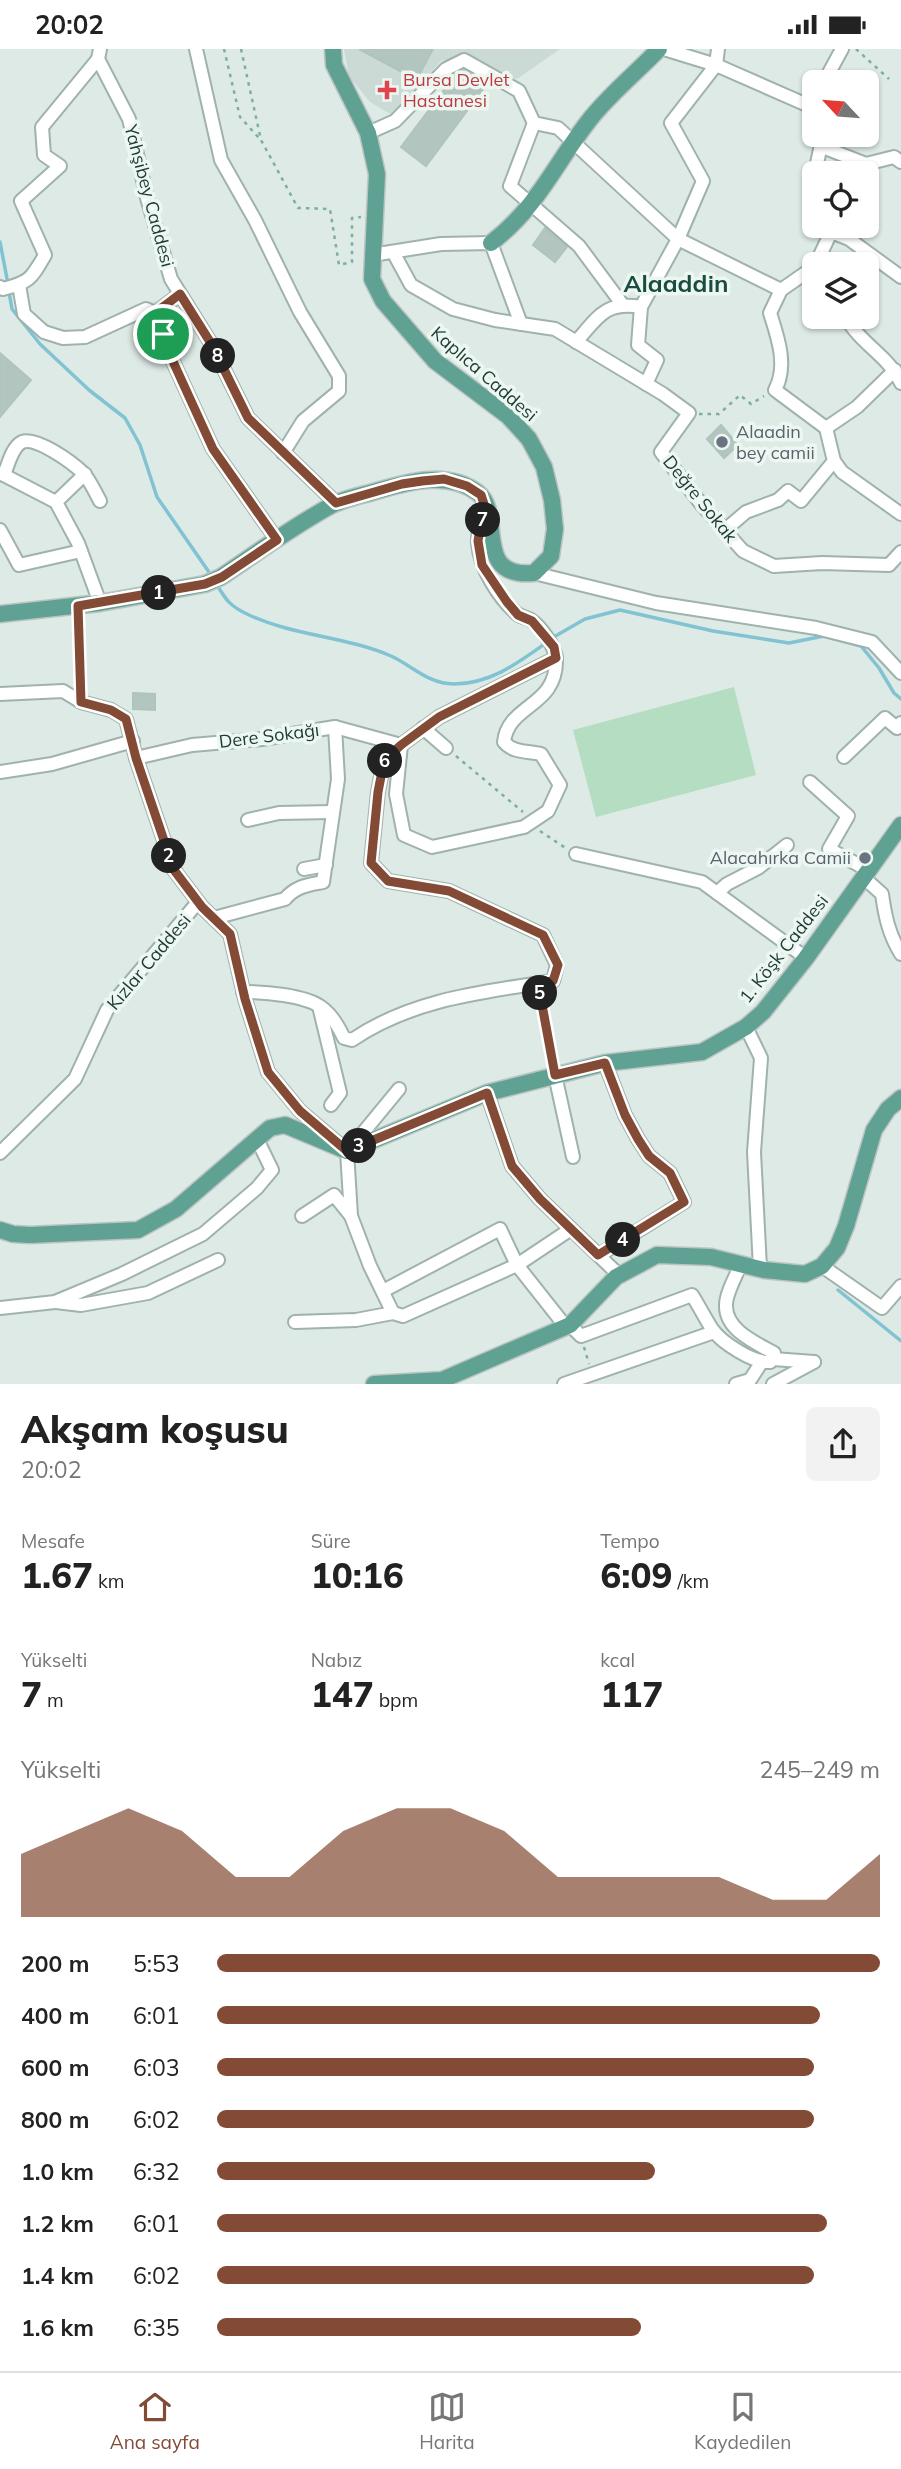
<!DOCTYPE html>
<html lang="tr">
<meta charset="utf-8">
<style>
:root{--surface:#fff;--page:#f2f2f2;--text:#222;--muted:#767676;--line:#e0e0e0;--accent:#834b35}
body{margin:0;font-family:Mulish,sans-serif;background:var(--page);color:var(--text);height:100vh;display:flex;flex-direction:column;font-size:26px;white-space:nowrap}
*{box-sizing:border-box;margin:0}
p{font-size:23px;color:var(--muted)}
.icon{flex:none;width:38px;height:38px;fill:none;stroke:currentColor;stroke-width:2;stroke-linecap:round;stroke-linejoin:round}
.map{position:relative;height:1335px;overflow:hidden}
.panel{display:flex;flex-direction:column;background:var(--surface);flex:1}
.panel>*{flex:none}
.needle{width:46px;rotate:296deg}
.tools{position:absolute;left:802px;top:21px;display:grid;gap:14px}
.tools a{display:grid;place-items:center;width:77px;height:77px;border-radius:10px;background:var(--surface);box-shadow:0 2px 5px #0004;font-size:35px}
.pin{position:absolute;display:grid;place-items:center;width:60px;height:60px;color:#fff;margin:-30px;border:4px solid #fff;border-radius:50%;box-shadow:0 2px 7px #0007}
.km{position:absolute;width:35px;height:35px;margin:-18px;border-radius:50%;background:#222;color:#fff;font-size:19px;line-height:35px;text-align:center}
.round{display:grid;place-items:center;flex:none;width:74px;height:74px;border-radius:10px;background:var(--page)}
.headline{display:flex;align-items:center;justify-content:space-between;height:119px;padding:0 21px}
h1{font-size:38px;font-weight:800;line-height:52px}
.metrics{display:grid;grid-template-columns:repeat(3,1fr);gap:10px;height:119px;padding:7px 21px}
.metrics div{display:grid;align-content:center}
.metrics b{font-size:35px;font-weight:800}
.metrics small{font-size:19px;font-weight:400}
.metrics p{font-size:19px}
.chart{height:196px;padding:14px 21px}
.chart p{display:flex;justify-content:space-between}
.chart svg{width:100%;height:126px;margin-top:7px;fill:var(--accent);opacity:.7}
ul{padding:0 21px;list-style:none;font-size:23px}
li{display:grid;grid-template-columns:112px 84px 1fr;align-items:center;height:52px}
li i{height:18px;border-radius:9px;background:var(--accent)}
.status{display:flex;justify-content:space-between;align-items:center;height:49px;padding:0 35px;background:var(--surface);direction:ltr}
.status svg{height:19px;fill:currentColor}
.menu{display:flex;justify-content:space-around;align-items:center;height:98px;border-top:2px solid var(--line);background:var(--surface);font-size:19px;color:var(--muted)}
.menu a{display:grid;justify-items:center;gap:4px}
.menu .current{color:var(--accent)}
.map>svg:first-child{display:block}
.built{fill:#cbdad4}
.green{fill:#b4ddc1}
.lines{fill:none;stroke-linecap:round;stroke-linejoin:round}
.stream{stroke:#81c3d3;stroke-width:3.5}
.building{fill:#b2c5be;stroke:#afc4bc;stroke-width:2}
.minor-casing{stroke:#a0b2ac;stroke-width:16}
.major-casing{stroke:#bcc4c2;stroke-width:19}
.path{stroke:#7cafa1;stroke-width:2.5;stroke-dasharray:3.5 5;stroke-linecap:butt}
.minor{stroke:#fff;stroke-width:12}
.major{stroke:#5fa293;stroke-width:16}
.route-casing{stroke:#fff;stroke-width:14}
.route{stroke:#834b35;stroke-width:9}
.health-dot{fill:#e0444e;stroke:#edf7f2;stroke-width:2.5}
.worship-dot{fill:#6b7280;stroke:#edf7f2;stroke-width:2.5}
.labels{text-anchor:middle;stroke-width:7;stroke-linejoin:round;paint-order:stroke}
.health-label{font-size:18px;fill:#be3a42;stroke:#edf7f2;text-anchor:start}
.street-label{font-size:18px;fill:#1e3a33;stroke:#edf7f2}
.worship-label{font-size:18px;fill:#5b616d;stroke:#edf7f2;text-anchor:start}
.district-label{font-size:24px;font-weight:bold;fill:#1a4c42;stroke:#edf7f2}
</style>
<div class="status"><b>20:02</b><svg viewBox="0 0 49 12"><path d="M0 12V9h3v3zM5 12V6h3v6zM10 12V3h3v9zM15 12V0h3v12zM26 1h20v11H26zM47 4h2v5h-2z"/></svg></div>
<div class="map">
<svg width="901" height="1335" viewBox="0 0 901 1335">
<rect width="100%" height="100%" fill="#ddeae5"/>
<polygon class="built" points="344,0 560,0 517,30 442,11 392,66 370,53 349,27"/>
<polygon class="green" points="734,638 756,726 596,768 573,681"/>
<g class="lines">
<g class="stream">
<polyline points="0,193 8,235"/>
<polyline points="9,243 12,260 40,295 89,341 125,369 140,396 157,448 211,526"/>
<path d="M217,536C226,551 230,557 247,565C292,587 345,587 391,607C413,617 428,635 454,635C490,635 518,614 546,594"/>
<polyline points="552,589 585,570 620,561 713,582 789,594 824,587 861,597 879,619 894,644 901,650"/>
<polyline points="838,1241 901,1292"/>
</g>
</g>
<g class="building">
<polygon points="359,0 433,0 418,28 401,19 400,22"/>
<polygon points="464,21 487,35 426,117 401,98 456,25"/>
<polygon points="545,179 567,198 555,213 533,196"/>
<polygon points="0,304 31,331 0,368"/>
<polygon points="721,376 738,396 724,409 707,390"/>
<polygon points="133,644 155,645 155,661 133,660"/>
</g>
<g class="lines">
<defs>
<g id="minor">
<polyline points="100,0 98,10 129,70 147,149 171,230 212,296 248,369 336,454"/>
<polyline points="196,0 221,111 255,171 300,263 339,327 339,342 303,372 283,404"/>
<polyline points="664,0 716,16 814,59"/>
<polyline points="824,33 842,0"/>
<polyline points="534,74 510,137 579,197 622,255"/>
<polyline points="368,84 395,72 446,20 464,11 519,42 534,74 558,79 678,190 781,241"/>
<polyline points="820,97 866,115 894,108 901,113"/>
<polyline points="815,124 823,86"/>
<polyline points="814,129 810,146 814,157"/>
<polyline points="831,183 849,190 901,228"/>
<polyline points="393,203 411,236 453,260 495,271 555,280 663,345 689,364 661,403 702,456 743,502 774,517 822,514 889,516 901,503"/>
<polyline points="372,206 441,195 491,194 521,275"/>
<polyline points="816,215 831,183 826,177"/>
<path d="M814,218L781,241L770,264C778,289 788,317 775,341L826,379"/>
<polyline points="19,236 24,265 44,283 63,289 85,288 146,260 155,264"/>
<path d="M0,238L3,240C30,233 31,230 45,206L21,152L60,117L44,106L42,78L98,10"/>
<polyline points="155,264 170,306 213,400 277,491"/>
<polyline points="155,264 180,245"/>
<path d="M846,268C859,294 889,307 901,334"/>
<path d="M576,293C598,268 605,252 641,258"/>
<polyline points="646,335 657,311 638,296 641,258 678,190 703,132 671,74 716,16 718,0"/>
<polyline points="826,379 834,412 842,423 901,465"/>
<polyline points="826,379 857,358 895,321"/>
<polyline points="0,424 56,453 78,494 100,554"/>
<path d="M4,426C8,416 12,398 22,393C36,387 73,414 83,424C90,431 95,443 100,452"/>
<polyline points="56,453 85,425"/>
<polyline points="0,481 19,516 81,502"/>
<polyline points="725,481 746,463 778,451 788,442 801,452 834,412"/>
<polyline points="534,524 656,554 816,579 872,593 901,624"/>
<polyline points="0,645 63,642 81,653 111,661 126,670 136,709 174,821 202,858 230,885 245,950 268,1023 300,1062 339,1095"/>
<polyline points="423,679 446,699"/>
<path d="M401,696L396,745L404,786L432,798L524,778L548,762L560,736L541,705C528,702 513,704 504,693C508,655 557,658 556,611C556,598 541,578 531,571C526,568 520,568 516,564C498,548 480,519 478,494C477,483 483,469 484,457"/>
<polyline points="844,708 885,669 897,679 901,674"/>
<polyline points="136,709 192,696 262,690 335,678 401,696"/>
<polyline points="0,723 52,715 133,692"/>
<polyline points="810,733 848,767 829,800 868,821"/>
<polyline points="248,771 279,764 333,763"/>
<polyline points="576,805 702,833 806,909"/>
<polyline points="304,820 326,816"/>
<path d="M863,828L882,845C885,867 889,886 901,905"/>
<polyline points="717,844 727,835 758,819 787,796"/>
<path d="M214,869L285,850C296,837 308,836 323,833L338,730L335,678"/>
<path d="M243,943C264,943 304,946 321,958C332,966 338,977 344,989L352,991C412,950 483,943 553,932L557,916L543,886L449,842L388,832L371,814L378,743L384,712L401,696L439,668L556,609"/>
<polyline points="319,957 340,1044 331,1056"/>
<polyline points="746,978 761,1009 754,1103 760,1219"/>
<polyline points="555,1026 573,1108"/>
<polyline points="487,1044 512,1117 540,1150 619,1226"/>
<polyline points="347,1102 351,1167 370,1217 393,1264"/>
<polyline points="348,1102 399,1040"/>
<polyline points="0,1104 75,1030 107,961 198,853"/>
<polyline points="302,1167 334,1146 351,1167"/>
<polyline points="599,1206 684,1153 670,1124 649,1107 638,1090 625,1066 605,1014"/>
<polyline points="822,1217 882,1259 901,1237"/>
<polyline points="383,1242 500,1180 517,1216 566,1278"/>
<polyline points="56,1253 81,1256 148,1244 218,1211"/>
<polyline points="0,1259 55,1253 122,1225 203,1185 257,1139 272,1121 257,1090"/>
<polyline points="295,1273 356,1271 393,1264 403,1267 517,1216 571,1180"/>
<path d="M570,1276L581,1287L692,1246C699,1257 705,1269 712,1280C722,1294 753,1314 770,1313L774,1304C756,1294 725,1281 726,1256C726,1244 736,1227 741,1215"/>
<polyline points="773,1310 814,1313"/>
<polyline points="564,1335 714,1283"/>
<polyline points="736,1335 750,1331 761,1314"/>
<polyline points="773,1335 814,1313"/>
</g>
<g id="major">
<path d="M491,194C539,157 555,114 591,69C611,44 637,23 659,0"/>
<path d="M0,565L100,554L205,535L221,528C258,503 295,476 334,455C345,450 358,447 370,444C403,434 447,420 478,444C504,464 472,530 534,524L551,507L555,480L552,451L544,418L529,390L508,367L435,312L383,252L372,230L377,125L368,84L334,16L333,0"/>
<polyline points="0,1181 13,1185 30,1186 138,1181 176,1160 270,1079 285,1076 347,1102 487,1044 605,1014 702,1003 746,978 763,963 806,909 901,776"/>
<polyline points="374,1335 442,1331 570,1276 616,1228 657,1206 711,1208 764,1221 805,1225 822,1217 837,1199 846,1177 874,1081 888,1060 901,1049"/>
</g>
</defs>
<use href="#minor" class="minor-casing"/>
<use href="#major" class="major-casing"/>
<g class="path">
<polyline points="224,0 240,68 259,89"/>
<polyline points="241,0 261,91 298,159 330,160 339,216 352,213 352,169 361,168"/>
<polyline points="856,0 889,30"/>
<polyline points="699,365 719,365 740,346 751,355 764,347"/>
<polyline points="79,571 81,638"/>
<polyline points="456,707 523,763"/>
<polyline points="540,782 567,800"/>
<polyline points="540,944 553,1013"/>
<polyline points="584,1298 589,1315"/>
</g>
<use href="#minor" class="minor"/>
<use href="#major" class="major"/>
</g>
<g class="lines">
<defs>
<polygon id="route" points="180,245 212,296 248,369 336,454 402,435 422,432 444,430 467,437 481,446 484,455 478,492 482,516 507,553 518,566 532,572 554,598 556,609 439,668 401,696 384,712 378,743 371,814 388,832 449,842 543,886 558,916 553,932 538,934 555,1026 605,1014 625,1066 638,1090 649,1107 670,1124 684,1153 598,1206 540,1150 512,1117 487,1044 347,1102 300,1062 268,1023 245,950 230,885 202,858 174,821 136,709 126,670 111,661 81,653 78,557 205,535 222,528 277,491 213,400 170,306 155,264"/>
</defs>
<use href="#route" class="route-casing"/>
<use href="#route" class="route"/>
</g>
<path class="health-dot" d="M383.5 30.5h7v7h7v7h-7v7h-7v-7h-7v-7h7z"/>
<g class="worship-dot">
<circle cx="722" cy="393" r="7"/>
<circle cx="865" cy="809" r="7"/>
</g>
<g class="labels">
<g class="health-label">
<text x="403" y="37">Bursa Devlet<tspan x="403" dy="21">Hastanesi</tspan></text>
</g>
<g class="street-label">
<text transform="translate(149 147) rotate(75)" y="6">Yahşibey Caddesi</text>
<text transform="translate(484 325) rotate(41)" y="6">Kaplıca Caddesi</text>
<text transform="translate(700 450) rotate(51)" y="6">Değre Sokak</text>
<text transform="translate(269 687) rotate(-7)" y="6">Dere Sokağı</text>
<text transform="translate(784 900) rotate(-52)" y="6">1. Köşk Caddesi</text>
<text transform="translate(149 913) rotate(-50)" y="6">Kızlar Caddesi</text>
</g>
<g class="worship-label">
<text x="736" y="389">Alaadin<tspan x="736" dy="21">bey camii</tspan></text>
<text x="851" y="815" text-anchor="end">Alacahırka Camii</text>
</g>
<g class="district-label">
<text x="676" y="243">Alaaddin</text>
</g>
</g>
</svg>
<div class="tools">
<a><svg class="needle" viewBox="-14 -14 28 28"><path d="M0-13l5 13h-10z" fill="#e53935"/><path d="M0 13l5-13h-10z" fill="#767676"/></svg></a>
<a><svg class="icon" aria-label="locate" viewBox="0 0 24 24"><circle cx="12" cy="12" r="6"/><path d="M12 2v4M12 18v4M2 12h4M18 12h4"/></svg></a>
<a><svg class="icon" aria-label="layers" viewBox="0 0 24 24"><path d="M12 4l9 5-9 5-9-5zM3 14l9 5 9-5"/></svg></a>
</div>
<div class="pin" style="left:163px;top:285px;background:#1e9e55"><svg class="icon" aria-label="arrive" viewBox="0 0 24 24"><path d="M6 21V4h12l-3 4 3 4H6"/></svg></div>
<b class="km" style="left:159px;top:544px">1</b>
<b class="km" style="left:169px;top:807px">2</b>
<b class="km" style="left:359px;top:1097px">3</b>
<b class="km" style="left:623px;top:1191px">4</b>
<b class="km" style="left:540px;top:944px">5</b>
<b class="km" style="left:385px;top:712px">6</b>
<b class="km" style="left:483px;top:471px">7</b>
<b class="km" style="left:218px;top:307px">8</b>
</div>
<section class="panel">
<div class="headline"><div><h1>Akşam koşusu</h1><p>20:02</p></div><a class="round"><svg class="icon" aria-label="share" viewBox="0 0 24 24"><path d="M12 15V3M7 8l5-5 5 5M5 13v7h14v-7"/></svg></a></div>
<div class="metrics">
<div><p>Mesafe</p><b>1.67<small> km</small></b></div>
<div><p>Süre</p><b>10:16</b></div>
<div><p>Tempo</p><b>6:09<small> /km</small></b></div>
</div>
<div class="metrics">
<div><p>Yükselti</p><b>7<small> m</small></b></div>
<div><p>Nabız</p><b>147<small> bpm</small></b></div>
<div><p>kcal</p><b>117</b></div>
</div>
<div class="chart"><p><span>Yükselti</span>245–249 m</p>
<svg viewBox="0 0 160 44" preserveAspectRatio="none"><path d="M0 44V22L10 14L20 6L30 14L40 30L50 30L60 14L70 6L80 6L90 14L100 30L110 30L120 30L130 30L140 38L150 38L160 22V44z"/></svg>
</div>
<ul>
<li><b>200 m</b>5:53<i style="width:100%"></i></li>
<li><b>400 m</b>6:01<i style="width:91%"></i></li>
<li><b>600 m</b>6:03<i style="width:90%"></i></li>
<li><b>800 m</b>6:02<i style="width:90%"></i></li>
<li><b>1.0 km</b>6:32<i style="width:66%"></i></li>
<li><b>1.2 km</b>6:01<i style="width:92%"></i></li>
<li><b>1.4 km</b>6:02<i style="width:90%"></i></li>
<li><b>1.6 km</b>6:35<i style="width:64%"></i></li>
</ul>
</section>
<nav class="menu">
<a class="current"><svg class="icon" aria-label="home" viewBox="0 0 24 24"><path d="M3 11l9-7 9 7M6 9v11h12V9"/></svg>Ana sayfa</a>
<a><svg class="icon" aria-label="map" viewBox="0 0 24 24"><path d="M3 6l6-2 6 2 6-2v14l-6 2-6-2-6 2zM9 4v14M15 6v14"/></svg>Harita</a>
<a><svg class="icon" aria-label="saved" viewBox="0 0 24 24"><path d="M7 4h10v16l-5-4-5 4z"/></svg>Kaydedilen</a>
</nav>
